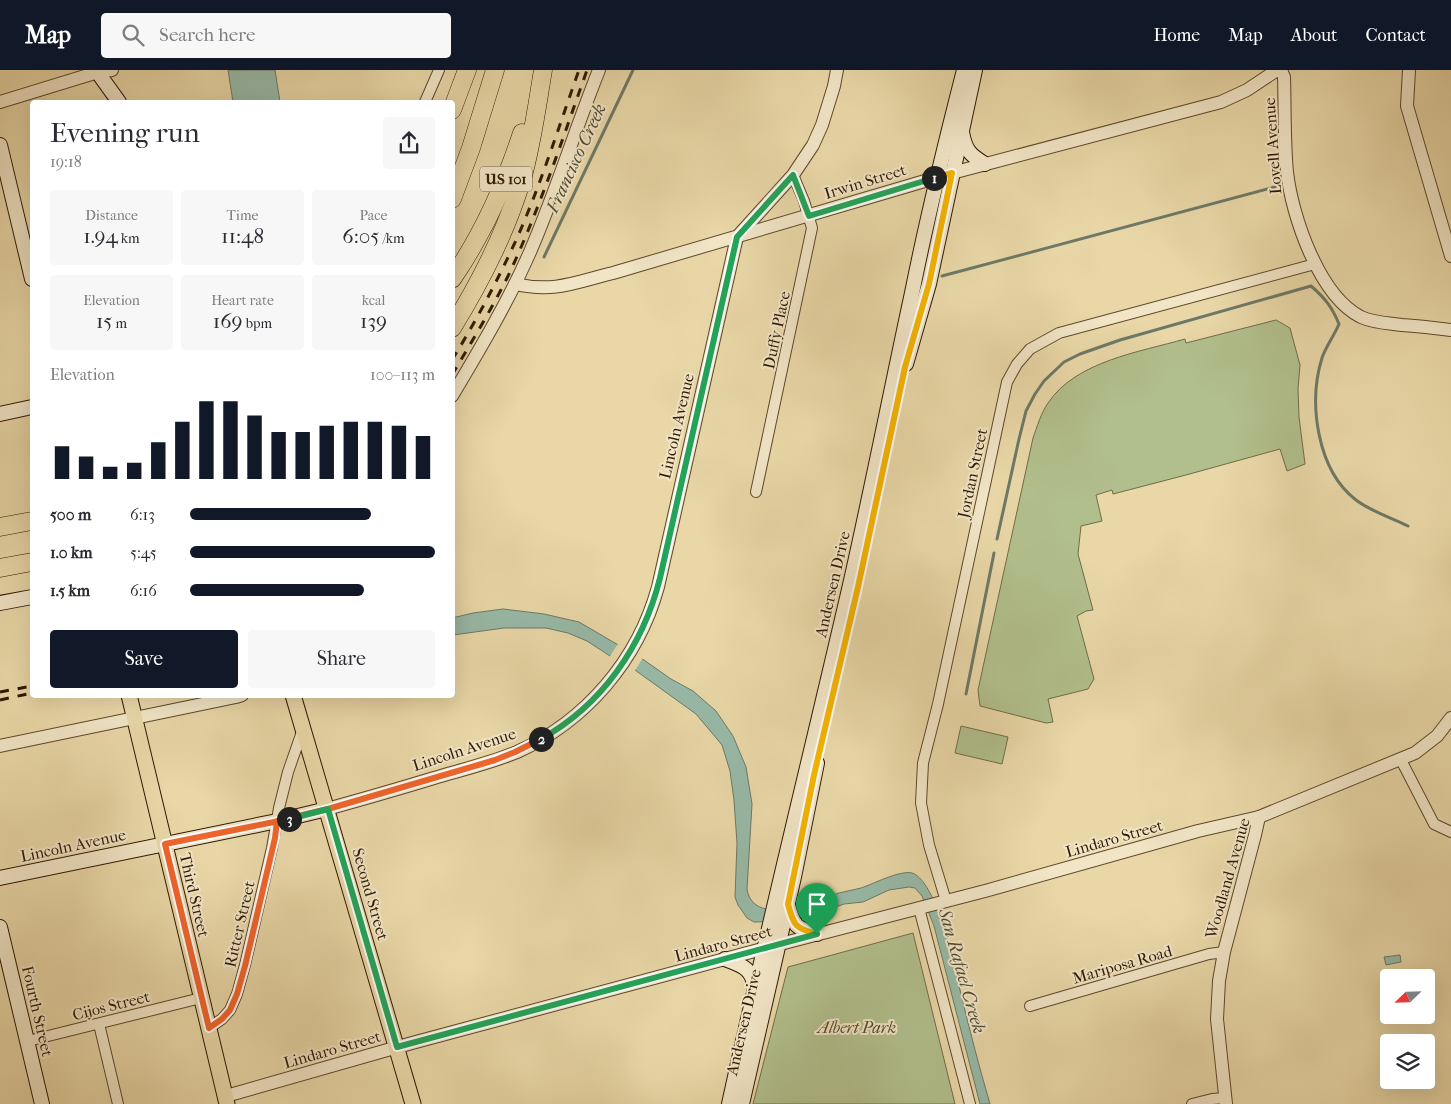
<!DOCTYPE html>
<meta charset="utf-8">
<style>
:root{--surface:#fff;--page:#f7f7f7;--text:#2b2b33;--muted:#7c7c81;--accent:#111827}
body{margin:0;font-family:"IM FELL French Canon",serif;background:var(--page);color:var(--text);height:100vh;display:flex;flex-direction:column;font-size:19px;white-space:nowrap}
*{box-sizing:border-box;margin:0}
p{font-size:16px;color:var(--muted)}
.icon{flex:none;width:28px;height:28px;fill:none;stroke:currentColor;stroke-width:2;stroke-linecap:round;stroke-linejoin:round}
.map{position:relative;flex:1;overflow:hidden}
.panel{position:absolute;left:30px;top:30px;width:425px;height:598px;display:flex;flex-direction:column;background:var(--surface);border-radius:5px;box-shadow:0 5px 20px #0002}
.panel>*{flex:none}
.needle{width:32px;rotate:247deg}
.buttons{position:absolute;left:1380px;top:899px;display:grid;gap:10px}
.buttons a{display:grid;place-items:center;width:55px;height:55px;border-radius:5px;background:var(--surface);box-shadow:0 5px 20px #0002;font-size:25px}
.pin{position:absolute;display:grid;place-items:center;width:42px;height:42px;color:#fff;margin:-51px -21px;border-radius:50% 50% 50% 0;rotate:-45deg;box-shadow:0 0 5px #0007}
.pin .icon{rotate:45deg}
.km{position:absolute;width:25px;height:25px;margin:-12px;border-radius:50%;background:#222;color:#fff;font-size:14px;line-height:25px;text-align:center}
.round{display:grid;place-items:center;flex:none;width:52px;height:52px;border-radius:5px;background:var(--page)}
.summary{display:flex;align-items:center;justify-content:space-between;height:85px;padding:0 20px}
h1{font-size:28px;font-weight:600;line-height:38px}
.figures{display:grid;grid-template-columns:repeat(3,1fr);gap:8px;height:85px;padding:5px 20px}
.figures div{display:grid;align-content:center;border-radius:5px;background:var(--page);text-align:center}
.figures b{font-size:21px;font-weight:600}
.figures small{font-size:14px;font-weight:400}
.figures p{font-size:14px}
.chart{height:140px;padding:10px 20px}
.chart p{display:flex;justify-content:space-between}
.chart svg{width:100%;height:90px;margin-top:5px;stroke:var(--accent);stroke-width:6}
.button{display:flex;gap:10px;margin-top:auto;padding:10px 20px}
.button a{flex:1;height:58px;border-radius:5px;background:var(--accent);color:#fff;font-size:20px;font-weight:600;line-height:58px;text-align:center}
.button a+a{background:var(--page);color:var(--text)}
ul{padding:0 20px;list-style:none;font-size:16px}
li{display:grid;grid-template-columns:80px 60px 1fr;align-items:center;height:38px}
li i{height:12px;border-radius:6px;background:var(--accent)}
header{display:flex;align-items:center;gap:30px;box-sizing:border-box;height:70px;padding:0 25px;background:var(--accent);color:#fff}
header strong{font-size:24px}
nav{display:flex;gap:28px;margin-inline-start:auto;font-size:18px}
.search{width:350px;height:45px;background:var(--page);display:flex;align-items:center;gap:12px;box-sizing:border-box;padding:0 18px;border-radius:5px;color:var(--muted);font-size:19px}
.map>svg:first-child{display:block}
.green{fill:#b1bf8c;stroke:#706c47}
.water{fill:#97baa8;stroke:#6d7966}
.pier{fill:#e9d7a7}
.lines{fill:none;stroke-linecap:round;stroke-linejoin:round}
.stream{stroke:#6d7966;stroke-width:3}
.minor-casing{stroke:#5d482b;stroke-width:12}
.tertiary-casing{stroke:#5d482b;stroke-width:14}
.secondary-casing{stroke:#2e1802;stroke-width:16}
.primary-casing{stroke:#2e1802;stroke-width:17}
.motorway-casing{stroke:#2e1802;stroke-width:19}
.minor{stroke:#f1e5c6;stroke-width:10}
.tertiary{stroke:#f1e5c6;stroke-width:12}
.secondary{stroke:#f1e5c6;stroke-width:14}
.primary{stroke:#e9d7a7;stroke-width:15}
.motorway{stroke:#e9d7a7;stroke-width:18}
.rail{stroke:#2e1802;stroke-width:3;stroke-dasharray:9 9;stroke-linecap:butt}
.split-1-casing{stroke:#fff;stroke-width:10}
.split-2-casing{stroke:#fff;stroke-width:10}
.split-3-casing{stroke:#fff;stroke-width:10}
.split-4-casing{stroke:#fff;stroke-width:10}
.split-1{stroke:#f5b400;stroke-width:6}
.split-2{stroke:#22a559;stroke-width:6}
.split-3{stroke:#f0652b;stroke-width:6}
.split-4{stroke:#22a559;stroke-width:6}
.labels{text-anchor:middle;stroke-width:4;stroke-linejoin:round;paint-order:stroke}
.shield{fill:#f1e5c6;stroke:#68563d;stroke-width:1}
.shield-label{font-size:15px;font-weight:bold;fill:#2e1802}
.street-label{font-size:16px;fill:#2e1802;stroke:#f1e5c6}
.park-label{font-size:16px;font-style:italic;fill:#554a2b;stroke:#f1e5c6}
.water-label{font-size:18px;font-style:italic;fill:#4e4934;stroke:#f1e5c6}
</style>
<header>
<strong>Map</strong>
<div class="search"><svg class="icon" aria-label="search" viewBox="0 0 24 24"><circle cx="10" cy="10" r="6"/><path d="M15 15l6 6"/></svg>Search here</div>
<nav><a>Home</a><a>Map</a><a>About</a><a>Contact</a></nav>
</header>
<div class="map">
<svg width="1451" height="1034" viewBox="0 0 1451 1034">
<rect width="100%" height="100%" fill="#e9d7a7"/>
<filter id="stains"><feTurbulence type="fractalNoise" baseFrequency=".004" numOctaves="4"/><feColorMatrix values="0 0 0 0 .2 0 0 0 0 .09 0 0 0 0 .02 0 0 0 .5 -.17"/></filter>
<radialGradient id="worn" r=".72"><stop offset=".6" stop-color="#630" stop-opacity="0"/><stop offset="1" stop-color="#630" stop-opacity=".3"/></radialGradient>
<g class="green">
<path d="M1276,250L1290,258L1300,295L1298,319L1299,347L1305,394L1287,401L1280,379L1186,405L1113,424L1112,420L1096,425L1102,451L1081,456L1078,484L1093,540L1086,541L1077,546L1094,609L1088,619L1048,629L1053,652L1046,653L980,636L978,620L1033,368C1037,357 1041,343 1048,333C1076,291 1140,282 1185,269L1186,273Z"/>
<polygon points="961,656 1008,667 1002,694 955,683"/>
<polygon points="913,863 955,1034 753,1034 788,897"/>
</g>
<g class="water">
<polygon points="228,0 275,0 280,32 233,32"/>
<path d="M503,539L544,544L579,552L644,590L671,609L693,621L716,641L733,666L746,697L752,734L747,819C751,847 786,841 807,835C818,832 828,826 839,823C846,821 854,820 861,818C873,814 900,800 912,803C926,807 938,840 943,853C951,875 954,898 960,920C969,958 979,996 990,1034H980L934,856L922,826L915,818L909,817L889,820L863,832L844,834L808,847L790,851L754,852L747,848L738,835L735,827L737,773L734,730L730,701L722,675L696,644L628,595L610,586L587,571L568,563L546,558H504L453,565L452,548L473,543Z"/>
<polygon points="1400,885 1401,892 1386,895 1384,887"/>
</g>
<polygon class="pier" points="619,572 644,586 634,602 609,588"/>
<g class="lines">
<g class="stream">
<polyline points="544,187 633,0"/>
<polyline points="942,206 1275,117"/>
<path d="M997,469L1019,369L1026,341L1035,324L1044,311L1064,292L1080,284L1120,270L1311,216C1325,228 1332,237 1339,254C1334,266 1326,276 1322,288C1308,333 1317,400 1356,430C1370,441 1392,448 1408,456"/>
<polyline points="966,624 994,483"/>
</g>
<defs>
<g id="minor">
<polyline points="425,32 439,0"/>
<polyline points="756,422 812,158 804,131 793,105"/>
<polyline points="1401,690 1434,754 1451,762"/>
<polyline points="946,831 929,775 921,733 923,693 938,634 1007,312 1017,294 1030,279 1059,263 1315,194"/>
<polyline points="919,838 970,1034"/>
<polyline points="1030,936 1209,884 1224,882"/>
<polyline points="99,954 118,1034"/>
<polyline points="209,958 222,949 230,940 237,924 245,895 272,778 279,738 288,702 303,659"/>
<polyline points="28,971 201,928"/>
<polyline points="1192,1034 1212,1029 1225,1028"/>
</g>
<g id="tertiary">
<path d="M1281,0L1284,7C1285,39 1284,71 1287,102C1292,146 1319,226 1361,247C1374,253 1388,253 1402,255C1418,256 1435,258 1451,260"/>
<polyline points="1409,0 1407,36 1451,186"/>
<polyline points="0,32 98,2 112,0"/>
<path d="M515,214C555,223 576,212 613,203L952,103L1221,32L1247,20L1277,0"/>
<path d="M452,326C480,279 508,232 530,182C556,122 575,60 599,0"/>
<polyline points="0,676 236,627 242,625"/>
<path d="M327,739C363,729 398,719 434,708C461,700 490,693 517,682C586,651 638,590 658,517L737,167L793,105L813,75L822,55L834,16L837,0"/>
<polyline points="226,1026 412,973 788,872 985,821 1198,761 1259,747 1415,683 1437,666 1451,648"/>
<polyline points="1226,1034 1217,949 1219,911 1224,882 1255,765 1259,747"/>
</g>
<g id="secondary">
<polyline points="96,0 119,32"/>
<path d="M962,62C965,80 970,85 985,94"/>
<polyline points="0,75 32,209"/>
<polyline points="906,294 929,214 975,0"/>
<polyline points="0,344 32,337"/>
<polyline points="0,533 32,527"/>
<polyline points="0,808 277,751 327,739"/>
<path d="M788,835C793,855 796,859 817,864"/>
<polyline points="0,857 42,1034"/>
<path d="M725,889C742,896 751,897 755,917"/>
<path d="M729,1034C767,860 810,688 850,515C872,418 891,320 912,223C927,148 945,74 964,0"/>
<polyline points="742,1034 794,807 817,693"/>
</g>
<g id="primary">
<polyline points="129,625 227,1034"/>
<polyline points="293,625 413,1034"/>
</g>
<g id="motorway">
<polyline points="452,40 467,0"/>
<polyline points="452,129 471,78 495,0"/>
<path d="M452,209C483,164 505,115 522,63"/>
<path d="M452,258C481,211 506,162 522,109C532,74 537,36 543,0"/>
<polyline points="0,457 32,451"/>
<polyline points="0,498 32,492"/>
</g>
</defs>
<use href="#minor" class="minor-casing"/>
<use href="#tertiary" class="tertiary-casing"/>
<use href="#secondary" class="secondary-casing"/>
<use href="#primary" class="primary-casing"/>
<use href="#motorway" class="motorway-casing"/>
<use href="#minor" class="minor"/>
<use href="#tertiary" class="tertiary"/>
<use href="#secondary" class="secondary"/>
<use href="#primary" class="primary"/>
<use href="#motorway" class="motorway"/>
<g class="rail">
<path d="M452,290C476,251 498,210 517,168C541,114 559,56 579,0"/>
<path d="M452,305C472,271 493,237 510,202C540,137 563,68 587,0"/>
<polyline points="0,622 32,616"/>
<polyline points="0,630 32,623"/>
</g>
</g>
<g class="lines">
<defs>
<path id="split-1" d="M817,864C796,859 793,855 788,834L814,705L858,517L905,297L929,214L952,103L934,108"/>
<path id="split-2" d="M541,669C602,635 643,576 660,508L737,167L793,105L809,146L934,108"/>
<polyline id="split-3" points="289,749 165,774 209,958 222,949 230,940 237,924 245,896 275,768 277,751 328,739 495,690 515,682 541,669"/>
<polyline id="split-4" points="289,749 328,739 397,977 817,864"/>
</defs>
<use href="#split-1" class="split-1-casing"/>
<use href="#split-2" class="split-2-casing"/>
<use href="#split-3" class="split-3-casing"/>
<use href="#split-4" class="split-4-casing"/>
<use href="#split-1" class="split-1"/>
<use href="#split-2" class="split-2"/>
<use href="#split-3" class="split-3"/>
<use href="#split-4" class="split-4"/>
</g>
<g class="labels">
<rect class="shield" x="480" y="96.5" width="52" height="25" rx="4"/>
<g class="shield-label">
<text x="506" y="114">US 101</text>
</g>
<g class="street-label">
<text transform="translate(1272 76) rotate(-94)" y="6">Lovell Avenue</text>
<text transform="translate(865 111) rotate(-17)" y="6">Irwin Street</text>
<text transform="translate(776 260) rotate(-78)" y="6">Duffy Place</text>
<text transform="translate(676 356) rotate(-77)" y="6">Lincoln Avenue</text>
<text transform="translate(972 403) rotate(-78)" y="6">Jordan Street</text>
<text transform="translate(832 514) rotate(-77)" y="6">Andersen Drive</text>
<text transform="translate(464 679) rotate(-18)" y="6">Lincoln Avenue</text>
<text transform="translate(1114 768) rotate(-16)" y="6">Lindaro Street</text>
<text transform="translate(73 775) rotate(-12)" y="6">Lincoln Avenue</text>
<text transform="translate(1227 808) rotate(-74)" y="6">Woodland Avenue</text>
<text transform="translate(371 824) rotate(74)" y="6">Second Street</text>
<text transform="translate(195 825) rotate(77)" y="6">Third Street</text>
<text transform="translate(239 854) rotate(-77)" y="6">Ritter Street</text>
<text transform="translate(723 873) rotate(-15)" y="6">Lindaro Street</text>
<text transform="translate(1122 894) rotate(-16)" y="6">Mariposa Road</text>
<text transform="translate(111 935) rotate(-14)" y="6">Cijos Street</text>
<text transform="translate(38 941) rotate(77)" y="6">Fourth Street</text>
<text transform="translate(743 952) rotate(-77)" y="6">Andersen Drive</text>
<text transform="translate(332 979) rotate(-16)" y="6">Lindaro Street</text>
</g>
<g class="park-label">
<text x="857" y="963">Albert Park</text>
</g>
<g class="water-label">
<text transform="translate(576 88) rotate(-65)" y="6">Francisco Creek</text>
<text transform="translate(962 901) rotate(74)" y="6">San Rafael Creek</text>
</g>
</g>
<rect width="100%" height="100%" filter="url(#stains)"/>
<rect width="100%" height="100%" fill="url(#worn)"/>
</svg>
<div class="buttons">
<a><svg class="needle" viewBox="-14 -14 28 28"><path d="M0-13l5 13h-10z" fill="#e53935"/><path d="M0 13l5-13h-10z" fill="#7c7c81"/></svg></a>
<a><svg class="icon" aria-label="layers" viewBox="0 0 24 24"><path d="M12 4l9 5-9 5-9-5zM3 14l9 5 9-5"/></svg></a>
</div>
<div class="pin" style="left:817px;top:864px;background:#1e9e55"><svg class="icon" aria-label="arrive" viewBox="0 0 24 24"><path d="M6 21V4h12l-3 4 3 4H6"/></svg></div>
<b class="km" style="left:934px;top:108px">1</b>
<b class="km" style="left:541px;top:669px">2</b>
<b class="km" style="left:289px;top:749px">3</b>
<section class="panel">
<div class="summary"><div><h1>Evening run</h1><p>19:18</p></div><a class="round"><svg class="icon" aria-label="share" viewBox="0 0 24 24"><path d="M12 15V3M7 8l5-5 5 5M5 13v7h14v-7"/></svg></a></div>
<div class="figures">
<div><p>Distance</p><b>1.94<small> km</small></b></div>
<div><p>Time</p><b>11:48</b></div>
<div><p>Pace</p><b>6:05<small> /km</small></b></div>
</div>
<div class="figures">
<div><p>Elevation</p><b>15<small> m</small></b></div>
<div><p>Heart rate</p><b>169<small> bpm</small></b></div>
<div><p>kcal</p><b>139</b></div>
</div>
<div class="chart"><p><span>Elevation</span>100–113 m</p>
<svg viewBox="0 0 160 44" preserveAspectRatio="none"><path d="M5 44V28M15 44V33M25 44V38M35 44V36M45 44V26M55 44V16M65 44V6M75 44V6M85 44V13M95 44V21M105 44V21M115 44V18M125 44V16M135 44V16M145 44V18M155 44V23"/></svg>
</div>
<ul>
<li><b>500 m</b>6:13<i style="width:74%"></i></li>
<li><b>1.0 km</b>5:45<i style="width:100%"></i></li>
<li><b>1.5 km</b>6:16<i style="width:71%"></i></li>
</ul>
<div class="button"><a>Save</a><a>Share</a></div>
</section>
</div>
